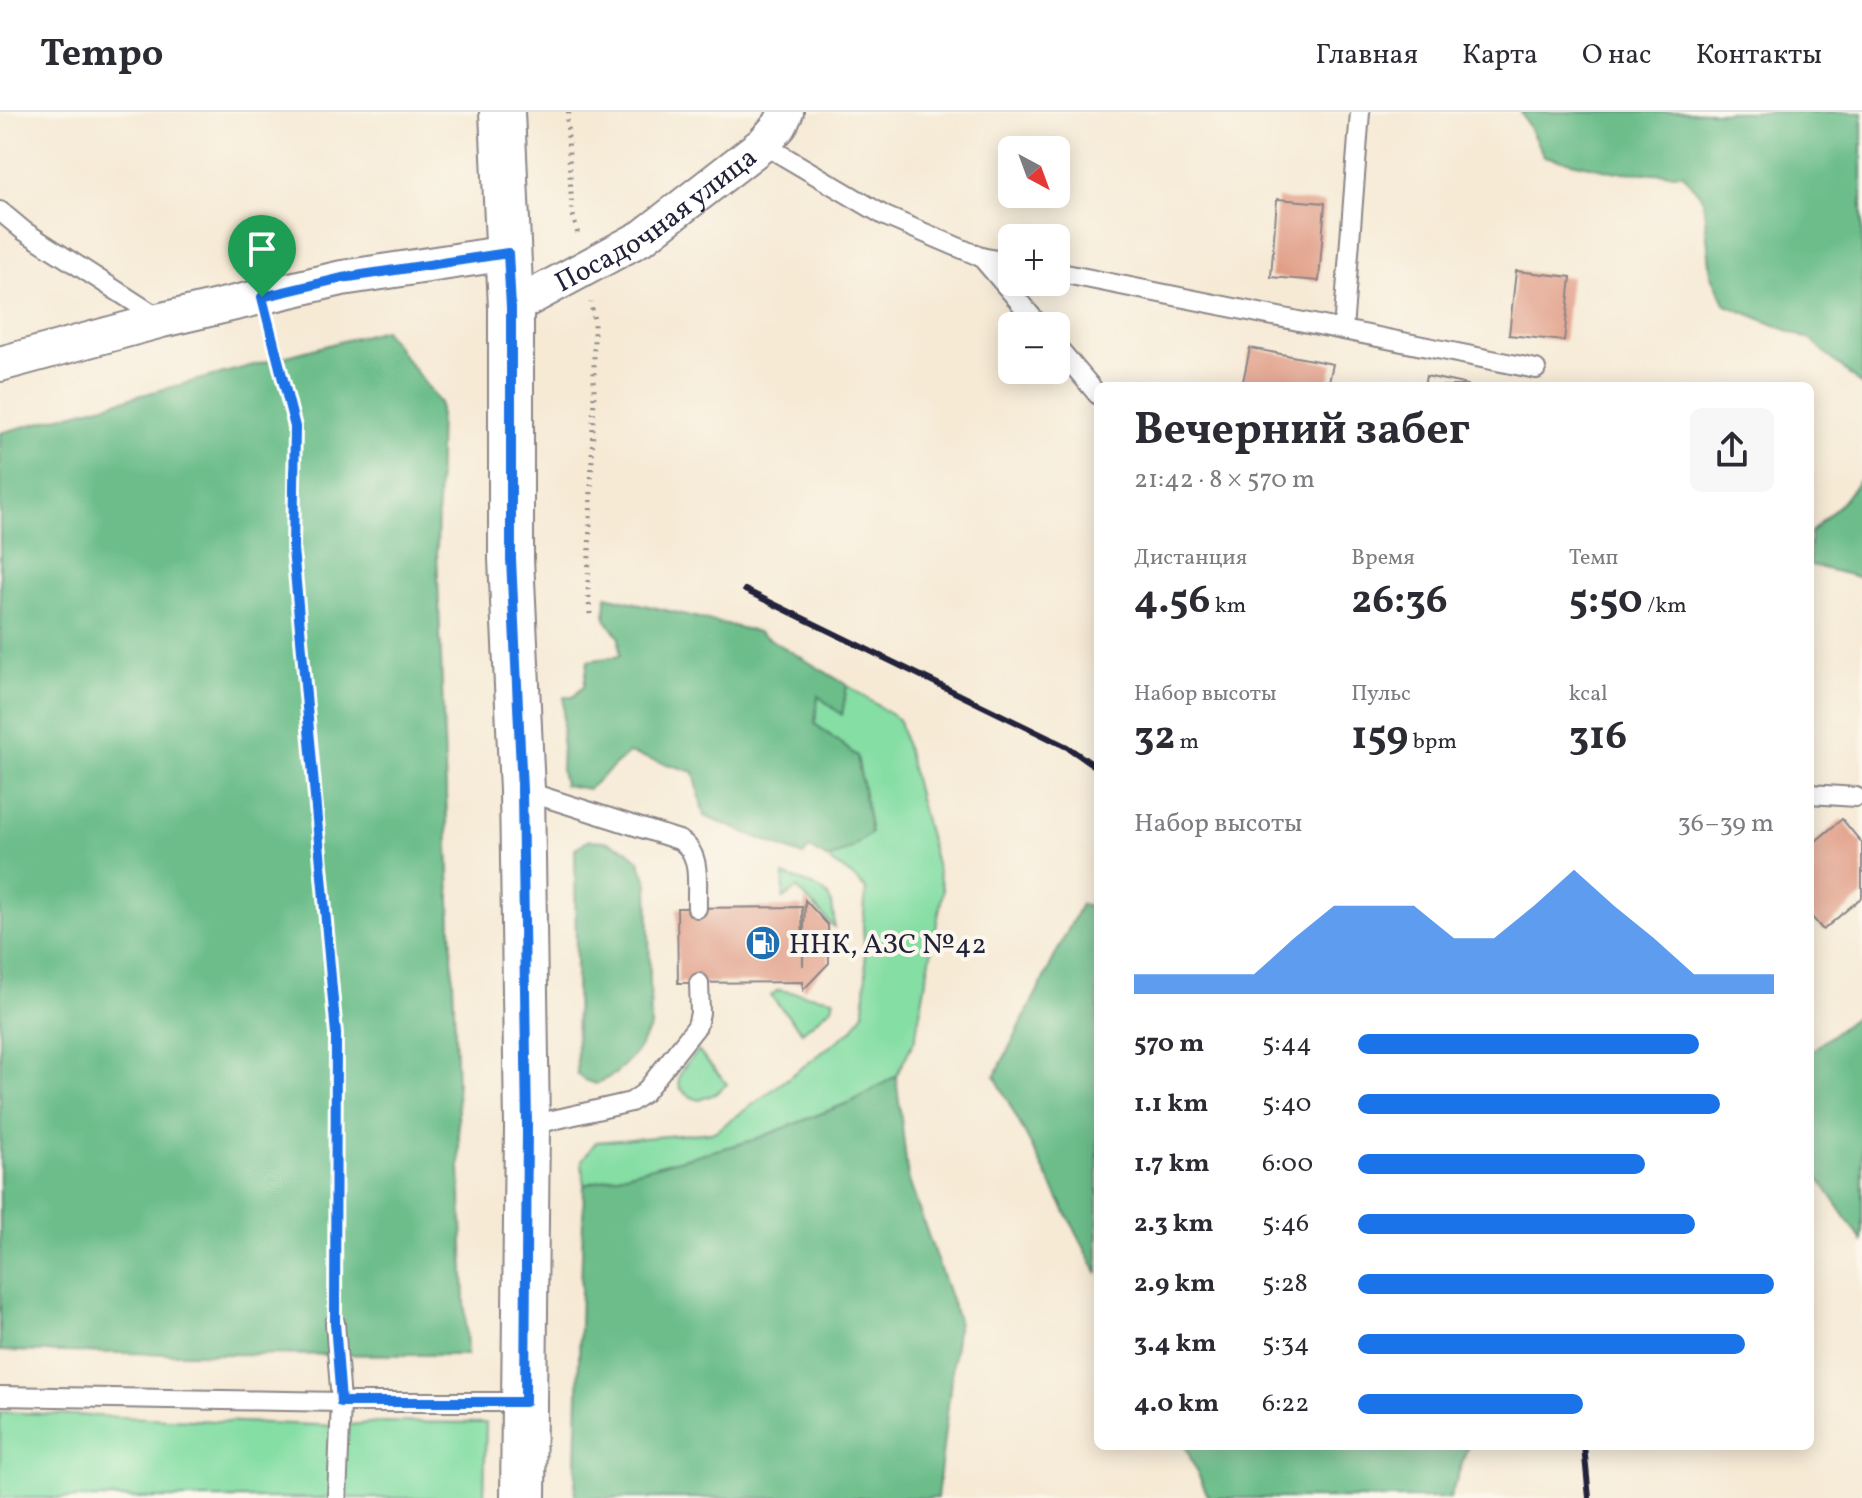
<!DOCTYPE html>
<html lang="ru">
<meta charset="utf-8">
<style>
:root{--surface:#fff;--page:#f7f7f7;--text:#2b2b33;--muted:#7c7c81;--line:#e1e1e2;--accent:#1a73e8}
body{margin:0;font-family:Vollkorn,serif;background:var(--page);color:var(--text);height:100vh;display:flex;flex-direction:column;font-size:30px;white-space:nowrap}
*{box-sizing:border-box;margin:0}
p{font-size:26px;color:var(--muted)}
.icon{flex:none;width:44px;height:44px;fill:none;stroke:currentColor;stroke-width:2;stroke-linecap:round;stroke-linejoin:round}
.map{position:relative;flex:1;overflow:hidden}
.panel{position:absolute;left:1094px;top:270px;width:720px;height:1068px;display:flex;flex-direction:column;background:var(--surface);border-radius:12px;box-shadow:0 4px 20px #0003}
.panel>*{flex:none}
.needle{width:52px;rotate:139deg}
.buttons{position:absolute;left:998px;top:24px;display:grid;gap:16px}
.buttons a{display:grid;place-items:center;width:72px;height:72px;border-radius:12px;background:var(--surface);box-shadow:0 4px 20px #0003;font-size:40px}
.pin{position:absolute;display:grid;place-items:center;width:68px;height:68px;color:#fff;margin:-82px -34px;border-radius:50% 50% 50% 0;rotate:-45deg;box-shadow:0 0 8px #0007}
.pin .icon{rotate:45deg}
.round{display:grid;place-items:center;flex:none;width:84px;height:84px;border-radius:12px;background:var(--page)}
.summary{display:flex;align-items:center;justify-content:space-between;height:136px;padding:0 40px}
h1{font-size:44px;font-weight:700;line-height:60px}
.figures{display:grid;grid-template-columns:repeat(3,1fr);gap:12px;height:136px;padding:8px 40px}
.figures div{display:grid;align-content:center}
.figures b{font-size:40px;font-weight:700}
.figures small{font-size:22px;font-weight:400}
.figures p{font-size:22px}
.chart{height:224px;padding:16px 40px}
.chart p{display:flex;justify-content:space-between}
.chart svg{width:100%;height:144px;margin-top:8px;fill:var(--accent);opacity:.7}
ul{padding:0 40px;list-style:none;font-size:26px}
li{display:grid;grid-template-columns:128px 96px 1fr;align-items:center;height:60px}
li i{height:20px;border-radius:10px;background:var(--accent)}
header{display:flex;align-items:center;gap:48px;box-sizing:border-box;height:112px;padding:0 40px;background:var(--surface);border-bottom:2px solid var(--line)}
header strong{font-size:38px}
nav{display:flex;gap:44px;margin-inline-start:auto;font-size:28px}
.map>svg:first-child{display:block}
.green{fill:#85dea4;stroke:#548070;stroke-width:2}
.forest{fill:#6cbd8a;stroke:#477062;stroke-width:2}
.building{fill:#e19d86}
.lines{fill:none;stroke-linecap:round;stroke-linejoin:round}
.lane-casing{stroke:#8c8688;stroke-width:22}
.street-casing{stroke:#8c8688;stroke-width:38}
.secondary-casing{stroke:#8c8688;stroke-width:48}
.path{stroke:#8c8688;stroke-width:5;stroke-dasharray:2 6;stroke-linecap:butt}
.lane{stroke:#fff;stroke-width:18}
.street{stroke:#fff;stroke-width:34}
.secondary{stroke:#fff;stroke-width:44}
.rail{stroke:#22223b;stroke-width:6}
.route-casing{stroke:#fff;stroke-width:16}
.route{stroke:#1a73e8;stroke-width:10}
.labels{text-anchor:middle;stroke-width:8;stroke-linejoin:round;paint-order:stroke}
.street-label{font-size:28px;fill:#22223b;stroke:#fbf7ec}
.poi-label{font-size:28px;fill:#22223b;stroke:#fbf7ec;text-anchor:start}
</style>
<header>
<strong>Tempo</strong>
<nav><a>Главная</a><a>Карта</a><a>О нас</a><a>Контакты</a></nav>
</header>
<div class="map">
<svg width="1862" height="1386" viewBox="0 0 1862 1386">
<rect width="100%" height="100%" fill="#fbf7ec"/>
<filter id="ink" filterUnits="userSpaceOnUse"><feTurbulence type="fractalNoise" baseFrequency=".0125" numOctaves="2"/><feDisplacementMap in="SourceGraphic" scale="16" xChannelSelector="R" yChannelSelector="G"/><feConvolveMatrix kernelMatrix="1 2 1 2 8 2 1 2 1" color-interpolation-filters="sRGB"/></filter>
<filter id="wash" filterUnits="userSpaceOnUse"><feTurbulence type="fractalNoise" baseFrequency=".006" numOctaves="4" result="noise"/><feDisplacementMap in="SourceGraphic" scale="32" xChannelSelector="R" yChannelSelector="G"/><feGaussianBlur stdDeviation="1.8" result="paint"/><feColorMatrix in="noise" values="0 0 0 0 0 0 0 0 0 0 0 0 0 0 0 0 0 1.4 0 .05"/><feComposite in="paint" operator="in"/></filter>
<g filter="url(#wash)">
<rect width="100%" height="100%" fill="#f6ead5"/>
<g class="green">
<polygon points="847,573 899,608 943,779 915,927 896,964 853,989 754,1028 584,1073 582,1048 596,1030 714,1020 755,991 853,917 864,900 866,862 863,814 866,777 852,764 828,747 852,736 871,720 857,644 815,612 818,583 842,602"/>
<path d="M784,763C817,776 835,773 834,815L797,776L783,787Z"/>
<polygon points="778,878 834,887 832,895 802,920 771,884"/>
<path d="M698,939L727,972L715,982L699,988C666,977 679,957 698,939Z"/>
<polygon points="0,1300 339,1314 380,1310 486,1311 484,1386 0,1386"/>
</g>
<g class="forest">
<polygon points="1521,0 1862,0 1862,274 1811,228 1726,193 1711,162 1703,87 1683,62 1617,60 1544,44"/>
<polygon points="384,218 440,291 437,439 467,1243 180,1242 0,1239 0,321"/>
<polygon points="1862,364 1862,466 1810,453 1810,421 1845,387"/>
<polygon points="606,484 758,520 847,573 842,603 818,584 815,612 857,644 871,721 852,736 828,747 810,736 803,744 704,704 694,660 629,641 588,677 564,673 561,658 564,585 573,585 584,574 588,549 620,544 619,525 605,507"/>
<polygon points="589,728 605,729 626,737 639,748 648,772 651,915 635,942 615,962 596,972 584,968 577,961 575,736"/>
<polygon points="1081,792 1098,798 1098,1162 995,964"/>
<polygon points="1862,900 1862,1129 1810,1053 1810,940"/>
<polygon points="896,964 908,1066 958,1208 937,1386 575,1386 584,1073 754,1028 853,989"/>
<polygon points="1185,1334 1468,1334 1450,1386 1209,1386"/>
</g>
<g id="blocks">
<g class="building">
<polygon points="1277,87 1325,91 1319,169 1271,165"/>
<polygon points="1516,159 1571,165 1564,229 1509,223"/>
<polygon points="1250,236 1333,252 1328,274 1242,274"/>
<polygon points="1426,264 1468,273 1468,274 1424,274"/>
<polygon points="1842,707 1862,731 1862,785 1823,818 1810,803 1810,734"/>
<polygon points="805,788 828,813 829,851 803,878 803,870 678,871 677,796 802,795 803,854"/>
</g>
</g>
</g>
<g filter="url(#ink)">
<use href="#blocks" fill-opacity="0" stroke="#8c8688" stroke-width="2"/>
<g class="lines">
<defs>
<g id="lane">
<polyline points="763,32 885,104 981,145 1012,151"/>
<polyline points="0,99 24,119 162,208"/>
<polyline points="981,145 1040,214"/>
<polyline points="1056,160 1536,257"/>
<polyline points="1343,218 1360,0"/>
<polyline points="1056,233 1098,283"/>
<path d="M522,678L679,728C703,741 696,773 697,796"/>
<polyline points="1810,682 1856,685"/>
<polyline points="527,1014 631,990 644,981 697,914 700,901 699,871"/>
<polyline points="335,1211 341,1290 337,1386"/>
<polyline points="0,1284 341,1290 525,1290"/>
</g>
<g id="street">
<path id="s1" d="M511,196L643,125L763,32L780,13L786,0"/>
<polyline points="0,252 162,208 342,166 508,141"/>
</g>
<polyline id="secondary" points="502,0 511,196 511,447 522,678 527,1014 523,1386"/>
</defs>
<use href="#lane" class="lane-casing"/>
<use href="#street" class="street-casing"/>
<use href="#secondary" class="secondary-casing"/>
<g class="path">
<polyline points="569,0 567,6 572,100 579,126"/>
<polyline points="270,217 295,315 293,437 336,922 335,1190"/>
<polyline points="590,502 588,474 594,282 594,210 591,190"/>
</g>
<use href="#lane" class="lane"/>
<use href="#street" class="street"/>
<use href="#secondary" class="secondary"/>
<g class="rail">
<polyline points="745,478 1067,635 1098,656"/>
<polyline points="1584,1334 1589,1386"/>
</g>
</g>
</g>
<g class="lines" filter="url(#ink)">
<defs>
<polygon id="route" points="508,141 511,196 511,447 522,678 527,1014 525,1290 341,1290 335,1211 336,922 293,437 295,315 262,185 342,166"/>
</defs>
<use href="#route" class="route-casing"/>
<use href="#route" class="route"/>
</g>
<defs>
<symbol id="fuel-disc" viewBox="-11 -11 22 22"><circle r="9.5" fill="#1f6fb2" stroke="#fbf7ec"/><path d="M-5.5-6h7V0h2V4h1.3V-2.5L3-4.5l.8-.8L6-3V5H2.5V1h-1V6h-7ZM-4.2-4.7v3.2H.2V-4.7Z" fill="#fff"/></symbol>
</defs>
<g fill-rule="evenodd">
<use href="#fuel-disc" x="743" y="811" width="40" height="40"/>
</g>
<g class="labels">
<g class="street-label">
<text dy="10" stroke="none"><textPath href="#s1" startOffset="170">Посадочная улица</textPath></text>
</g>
<g class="poi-label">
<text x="789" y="841">ННК, АЗС №42</text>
</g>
</g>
</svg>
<div class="buttons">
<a><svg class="needle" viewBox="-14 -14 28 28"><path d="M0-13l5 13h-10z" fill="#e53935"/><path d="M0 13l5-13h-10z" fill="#7c7c81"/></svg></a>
<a>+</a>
<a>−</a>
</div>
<div class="pin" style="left:262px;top:185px;background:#1e9e55"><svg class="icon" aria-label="arrive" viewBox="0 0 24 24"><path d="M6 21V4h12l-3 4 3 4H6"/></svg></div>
<section class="panel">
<div class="summary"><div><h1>Вечерний забег</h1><p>21:42 · 8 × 570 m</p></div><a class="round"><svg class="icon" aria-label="share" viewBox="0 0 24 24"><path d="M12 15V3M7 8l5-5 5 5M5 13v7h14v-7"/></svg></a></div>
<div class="figures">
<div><p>Дистанция</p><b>4.56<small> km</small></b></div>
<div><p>Время</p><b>26:36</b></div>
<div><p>Темп</p><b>5:50<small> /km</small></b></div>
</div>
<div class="figures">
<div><p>Набор высоты</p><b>32<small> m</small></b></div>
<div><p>Пульс</p><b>159<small> bpm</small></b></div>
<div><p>kcal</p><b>316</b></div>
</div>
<div class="chart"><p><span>Набор высоты</span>36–39 m</p>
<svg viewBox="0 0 160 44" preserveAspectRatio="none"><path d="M0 44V38L10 38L20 38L30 38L40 27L50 17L60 17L70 17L80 27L90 27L100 17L110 6L120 17L130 27L140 38L150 38L160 38V44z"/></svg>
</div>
<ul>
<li><b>570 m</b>5:44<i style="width:82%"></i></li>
<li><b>1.1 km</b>5:40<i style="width:87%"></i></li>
<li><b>1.7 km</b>6:00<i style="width:69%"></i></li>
<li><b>2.3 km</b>5:46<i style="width:81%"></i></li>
<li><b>2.9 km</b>5:28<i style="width:100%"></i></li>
<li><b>3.4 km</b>5:34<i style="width:93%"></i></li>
<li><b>4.0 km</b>6:22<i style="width:54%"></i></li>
</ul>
</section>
</div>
